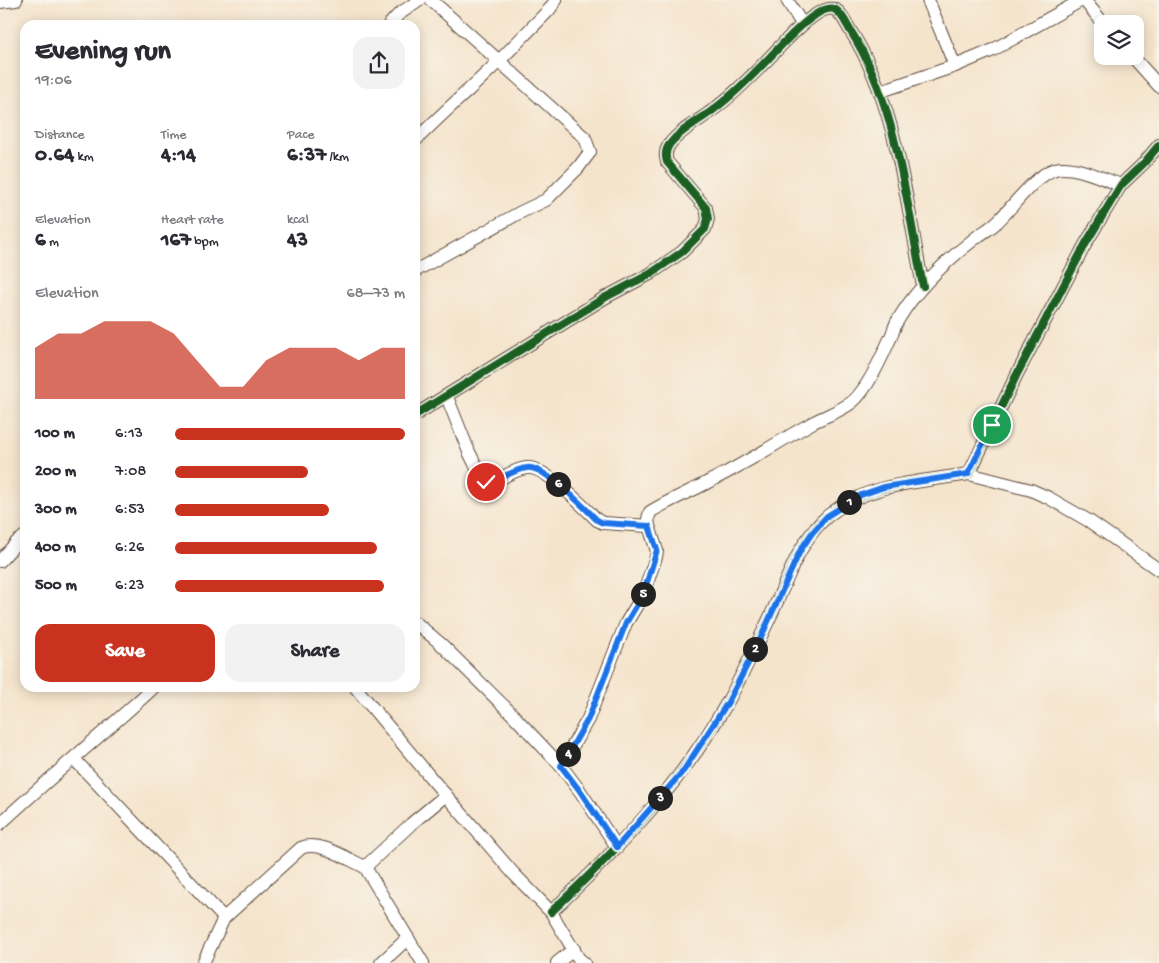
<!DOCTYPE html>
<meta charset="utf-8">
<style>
:root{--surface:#fff;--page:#f2f2f3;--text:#2b2b33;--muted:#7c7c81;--accent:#c8321e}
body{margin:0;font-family:"Gochi Hand",sans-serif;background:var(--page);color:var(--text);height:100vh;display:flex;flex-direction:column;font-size:19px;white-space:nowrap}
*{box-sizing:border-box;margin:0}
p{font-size:16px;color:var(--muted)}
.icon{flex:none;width:28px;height:28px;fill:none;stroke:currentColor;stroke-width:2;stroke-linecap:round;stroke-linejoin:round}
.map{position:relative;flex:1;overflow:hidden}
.panel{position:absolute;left:20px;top:20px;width:400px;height:672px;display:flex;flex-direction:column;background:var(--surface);border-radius:15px;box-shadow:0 2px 12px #0003}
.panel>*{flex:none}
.tools{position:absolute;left:1094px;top:15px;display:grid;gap:10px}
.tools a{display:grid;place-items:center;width:50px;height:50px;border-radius:10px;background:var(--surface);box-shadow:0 2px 12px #0003;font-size:25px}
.pin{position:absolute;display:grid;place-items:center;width:42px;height:42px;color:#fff;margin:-21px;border:2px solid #fff;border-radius:50%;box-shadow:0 1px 5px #0007}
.km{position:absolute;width:25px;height:25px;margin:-12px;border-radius:50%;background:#222;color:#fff;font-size:14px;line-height:25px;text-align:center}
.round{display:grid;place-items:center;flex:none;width:52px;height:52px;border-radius:15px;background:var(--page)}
.overview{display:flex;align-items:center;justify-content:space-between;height:85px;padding:0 15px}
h1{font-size:28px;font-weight:700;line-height:38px}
.metrics{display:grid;grid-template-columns:repeat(3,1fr);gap:8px;height:85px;padding:5px 15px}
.metrics div{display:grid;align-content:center}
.metrics b{font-size:21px;font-weight:700}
.metrics small{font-size:14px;font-weight:400}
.metrics p{font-size:14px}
.chart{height:140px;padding:10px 15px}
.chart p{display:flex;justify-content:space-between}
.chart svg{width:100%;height:90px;margin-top:5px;fill:var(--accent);opacity:.7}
.primary-button{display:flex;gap:10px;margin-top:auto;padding:10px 15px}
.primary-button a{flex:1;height:58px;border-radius:15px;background:var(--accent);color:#fff;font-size:20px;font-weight:700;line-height:58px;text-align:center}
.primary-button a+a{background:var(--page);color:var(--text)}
ul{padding:0 15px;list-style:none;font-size:16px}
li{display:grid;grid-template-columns:80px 60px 1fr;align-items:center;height:38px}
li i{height:12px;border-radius:6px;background:var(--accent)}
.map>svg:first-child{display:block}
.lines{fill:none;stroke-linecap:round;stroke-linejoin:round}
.minor-casing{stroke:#574638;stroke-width:14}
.minor{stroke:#fff;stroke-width:12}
.cycleway-casing{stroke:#f7f3e8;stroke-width:11}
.cycleway{stroke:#1b5e20;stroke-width:8}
.route-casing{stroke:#fff;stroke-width:10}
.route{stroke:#1a73e8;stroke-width:6}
</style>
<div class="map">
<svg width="1159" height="963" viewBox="0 0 1159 963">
<rect width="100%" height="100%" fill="#f7f3e8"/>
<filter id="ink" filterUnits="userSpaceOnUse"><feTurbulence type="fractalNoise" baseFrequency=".02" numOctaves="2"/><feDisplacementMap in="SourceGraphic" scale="10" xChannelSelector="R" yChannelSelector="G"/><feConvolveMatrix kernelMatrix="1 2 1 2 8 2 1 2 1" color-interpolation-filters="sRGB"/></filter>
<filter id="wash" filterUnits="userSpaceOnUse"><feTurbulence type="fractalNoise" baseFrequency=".0096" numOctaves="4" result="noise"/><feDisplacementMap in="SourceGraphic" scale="20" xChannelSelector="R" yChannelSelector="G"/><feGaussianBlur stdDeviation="1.12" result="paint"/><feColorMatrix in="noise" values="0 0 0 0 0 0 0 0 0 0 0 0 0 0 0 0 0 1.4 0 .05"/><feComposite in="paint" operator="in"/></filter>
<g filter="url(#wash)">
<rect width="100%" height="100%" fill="#f5e4cc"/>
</g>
<g filter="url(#ink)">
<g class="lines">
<defs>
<g id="minor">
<polyline points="431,0 499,61 549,10 556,0"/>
<polyline points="787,0 802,24"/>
<polyline points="928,0 955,66"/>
<polyline points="1084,0 1104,24"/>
<polyline points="0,2 16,0"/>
<polyline points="389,25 399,14 420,0"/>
<polyline points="1132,56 1159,86"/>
<polyline points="881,91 955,66 991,51 1082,0"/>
<path d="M415,141C442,113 471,89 499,61L585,138L590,152L578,168L546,200L519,213L415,271"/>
<path d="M447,397L469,452L482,478L486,482L492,483C502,478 515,469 527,468C543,465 585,508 597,520L603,523L649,526"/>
<path d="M415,415L606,297L650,274L682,252L705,229L708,219L706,208L667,162C665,156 665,151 669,145C680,130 699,121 713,110C733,95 752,76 769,58C780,47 817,4 834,9C841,12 846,23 850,30C897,103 906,202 923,286"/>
<polyline points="969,474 1031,490 1049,498 1089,521 1159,570"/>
<polyline points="0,561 17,542 25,536"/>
<polyline points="415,622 441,644 513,715 561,766"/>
<polyline points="356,688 431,778 513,873 551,912 579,959 584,963"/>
<polyline points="74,759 224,918"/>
<path d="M0,824C50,777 103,734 153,688"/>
<path d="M617,847L580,791L561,766L588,719L626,623L643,595L656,557L657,551L649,526L648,519L650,512C669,500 690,492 710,481C745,464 778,442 812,423C825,416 841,411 852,402C867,390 881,359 889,341C893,334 894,326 898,320C916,289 945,262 973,240C980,234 990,229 997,222C1013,207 1034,176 1055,169C1074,164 1103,179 1121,185"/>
<path d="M551,912C618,849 683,782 728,701C744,672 758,642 772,613C787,580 800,538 829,515C868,483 920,482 969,474L1016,376L1086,243L1121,185L1144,163L1159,145"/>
<path d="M203,963L224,918L301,848C320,840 347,859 365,867"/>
<polyline points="381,963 408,938"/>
<polyline points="423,963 365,867 411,824 446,795"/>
<polyline points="557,963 574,949"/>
</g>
</defs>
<use href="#minor" class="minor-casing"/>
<use href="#minor" class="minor"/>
<defs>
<g id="cycleway">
<path d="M415,415L606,297L650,274L682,252L705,229L708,219L706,208L667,162C665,156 665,151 669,145C680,130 699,121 713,110C733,95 752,76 769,58C780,47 817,4 834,9C841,12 846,23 850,30C897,103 906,202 923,286"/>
<path d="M551,912C618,849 683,782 728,701C744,672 758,642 772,613C787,580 800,538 829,515C868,483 920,482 969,474L1016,376L1086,243L1121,185L1144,163L1159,145"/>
</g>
</defs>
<use href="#cycleway" class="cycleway-casing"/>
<use href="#cycleway" class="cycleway"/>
</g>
</g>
<g class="lines" filter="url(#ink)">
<defs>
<path id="route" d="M486,482L492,483C502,478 515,469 527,468C543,465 585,508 597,520L603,523L649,526L657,550L643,595L626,623L588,719L561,766L580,791L617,847L684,770L728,702L757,646L800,551L812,533L827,516L861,495L884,487L968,474L992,425"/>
</defs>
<use href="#route" class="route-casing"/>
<use href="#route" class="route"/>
</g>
</svg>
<div class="tools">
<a><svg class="icon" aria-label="layers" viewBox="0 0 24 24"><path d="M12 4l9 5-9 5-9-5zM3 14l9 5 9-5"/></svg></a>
</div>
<div class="pin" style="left:992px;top:425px;background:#1e9e55"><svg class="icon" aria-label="arrive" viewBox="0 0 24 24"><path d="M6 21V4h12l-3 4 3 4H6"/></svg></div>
<div class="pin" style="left:486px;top:482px;background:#d93025"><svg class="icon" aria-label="check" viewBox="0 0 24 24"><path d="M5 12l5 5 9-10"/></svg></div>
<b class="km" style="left:849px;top:502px">1</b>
<b class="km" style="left:755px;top:649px">2</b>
<b class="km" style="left:660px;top:798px">3</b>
<b class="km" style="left:568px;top:754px">4</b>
<b class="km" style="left:643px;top:594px">5</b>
<b class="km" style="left:558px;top:484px">6</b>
<section class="panel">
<div class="overview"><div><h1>Evening run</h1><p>19:06</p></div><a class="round"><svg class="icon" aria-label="share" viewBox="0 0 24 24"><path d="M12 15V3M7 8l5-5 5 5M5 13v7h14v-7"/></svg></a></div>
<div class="metrics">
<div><p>Distance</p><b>0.64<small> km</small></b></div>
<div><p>Time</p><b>4:14</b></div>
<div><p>Pace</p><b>6:37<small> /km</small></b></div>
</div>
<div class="metrics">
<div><p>Elevation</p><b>6<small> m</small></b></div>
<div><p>Heart rate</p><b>167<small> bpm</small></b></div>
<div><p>kcal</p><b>43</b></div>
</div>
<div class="chart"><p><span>Elevation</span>68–73 m</p>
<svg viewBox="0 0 160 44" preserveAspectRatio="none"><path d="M0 44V19L10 12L20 12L30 6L40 6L50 6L60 12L70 25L80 38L90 38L100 25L110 19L120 19L130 19L140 25L150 19L160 19V44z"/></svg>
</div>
<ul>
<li><b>100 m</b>6:13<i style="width:100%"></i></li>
<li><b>200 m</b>7:08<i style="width:58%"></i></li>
<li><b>300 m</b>6:53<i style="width:67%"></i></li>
<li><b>400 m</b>6:26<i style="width:88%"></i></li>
<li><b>500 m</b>6:23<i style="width:91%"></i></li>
</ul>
<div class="primary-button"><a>Save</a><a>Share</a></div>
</section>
</div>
